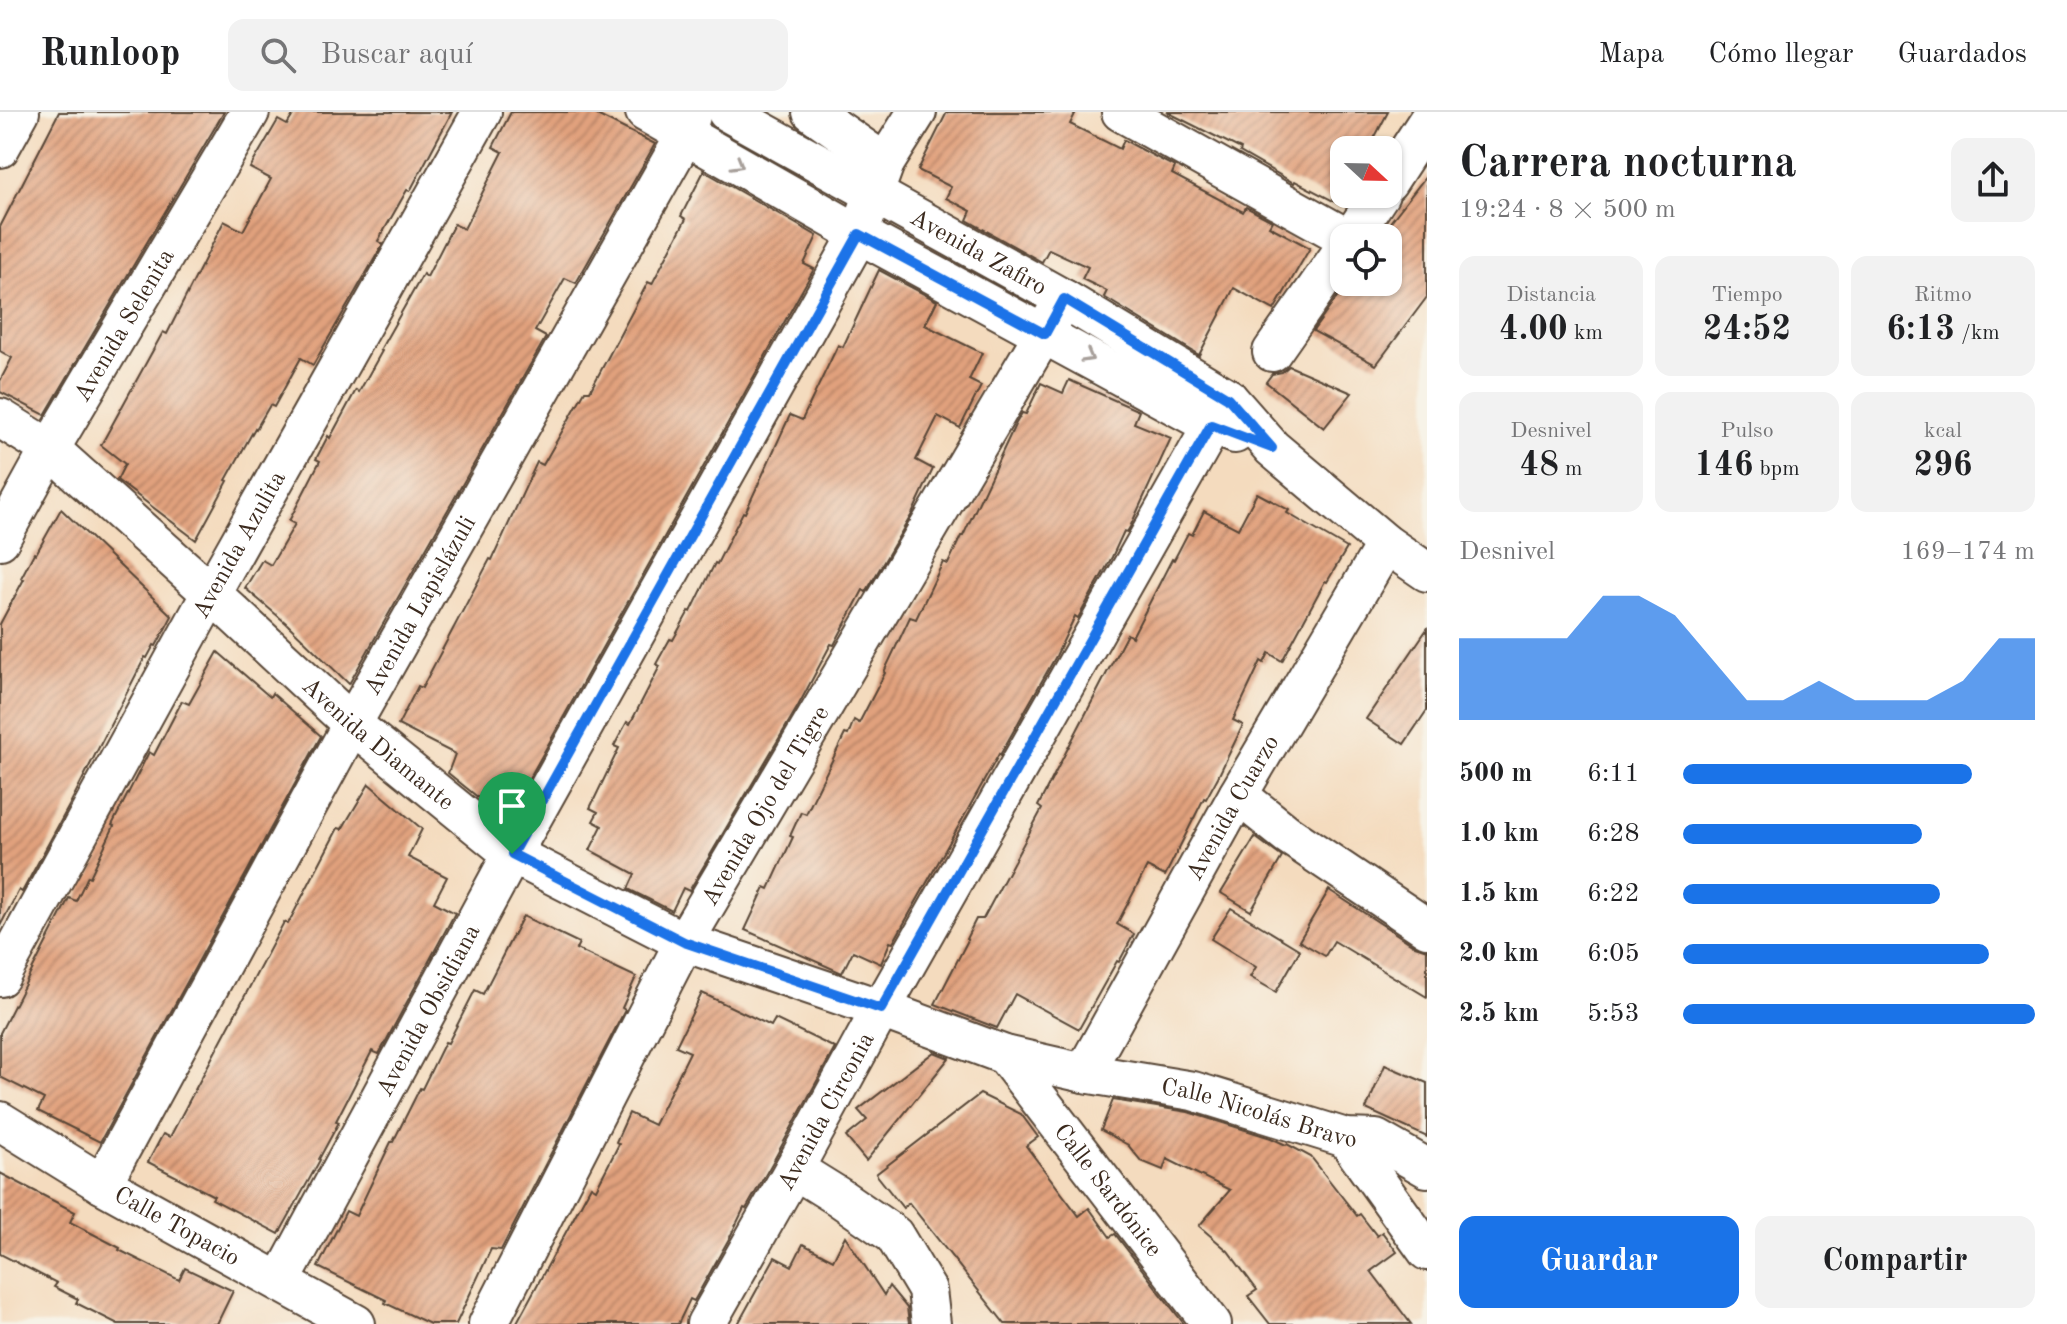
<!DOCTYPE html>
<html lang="es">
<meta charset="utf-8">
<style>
:root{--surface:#fff;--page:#f2f2f2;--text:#202124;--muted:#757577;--line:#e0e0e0;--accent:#1a73e8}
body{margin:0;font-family:"Old Standard TT",serif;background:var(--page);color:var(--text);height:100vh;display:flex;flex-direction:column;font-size:30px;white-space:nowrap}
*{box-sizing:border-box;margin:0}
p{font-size:26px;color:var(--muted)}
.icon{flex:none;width:44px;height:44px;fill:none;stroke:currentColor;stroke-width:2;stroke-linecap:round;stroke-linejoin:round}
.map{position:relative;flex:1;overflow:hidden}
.drawer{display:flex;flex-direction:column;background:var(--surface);width:640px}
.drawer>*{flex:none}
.needle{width:52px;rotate:112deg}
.tools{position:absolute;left:1330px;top:24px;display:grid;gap:16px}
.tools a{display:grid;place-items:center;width:72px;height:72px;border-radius:16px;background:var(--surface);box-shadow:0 2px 6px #0004;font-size:40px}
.pin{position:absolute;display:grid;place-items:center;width:68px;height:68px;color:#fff;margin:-82px -34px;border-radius:50% 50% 50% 0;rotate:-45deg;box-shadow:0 0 8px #0007}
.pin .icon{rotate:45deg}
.round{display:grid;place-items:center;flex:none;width:84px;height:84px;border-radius:16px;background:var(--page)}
.summary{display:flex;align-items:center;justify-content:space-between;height:136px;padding:0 32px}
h1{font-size:44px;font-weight:600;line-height:60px}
.figures{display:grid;grid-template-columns:repeat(3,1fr);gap:12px;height:136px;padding:8px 32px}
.figures div{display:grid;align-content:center;border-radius:16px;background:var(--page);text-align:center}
.figures b{font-size:34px;font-weight:600}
.figures small{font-size:22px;font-weight:400}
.figures p{font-size:22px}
.chart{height:224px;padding:16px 32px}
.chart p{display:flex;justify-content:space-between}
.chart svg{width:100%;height:144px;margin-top:8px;fill:var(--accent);opacity:.7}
.cta{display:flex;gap:16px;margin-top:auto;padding:16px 32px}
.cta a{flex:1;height:92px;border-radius:16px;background:var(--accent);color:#fff;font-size:32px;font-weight:600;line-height:92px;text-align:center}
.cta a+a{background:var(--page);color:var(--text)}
ul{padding:0 32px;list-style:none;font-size:26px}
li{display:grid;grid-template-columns:128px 96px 1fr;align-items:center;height:60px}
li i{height:20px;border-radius:10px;background:var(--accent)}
header{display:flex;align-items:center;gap:48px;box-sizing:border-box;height:112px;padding:0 40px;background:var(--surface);border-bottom:2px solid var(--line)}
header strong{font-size:38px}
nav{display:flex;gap:44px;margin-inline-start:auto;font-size:28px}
.search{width:560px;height:72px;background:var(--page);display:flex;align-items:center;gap:20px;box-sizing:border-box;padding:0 28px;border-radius:16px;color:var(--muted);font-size:30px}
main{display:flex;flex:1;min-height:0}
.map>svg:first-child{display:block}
.building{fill:url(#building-hatch)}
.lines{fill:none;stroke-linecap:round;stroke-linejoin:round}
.minor-casing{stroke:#574536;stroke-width:42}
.minor{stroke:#fff;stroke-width:38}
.oneway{stroke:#a79f9a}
.route-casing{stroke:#fff;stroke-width:16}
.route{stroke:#1a73e8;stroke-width:10}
.labels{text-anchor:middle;stroke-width:8;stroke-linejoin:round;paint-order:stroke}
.street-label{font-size:24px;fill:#3b2a1e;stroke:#f7f3e8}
</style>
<header>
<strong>Runloop</strong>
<div class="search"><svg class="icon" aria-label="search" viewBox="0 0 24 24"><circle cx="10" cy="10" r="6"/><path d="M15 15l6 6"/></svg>Buscar aquí</div>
<nav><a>Mapa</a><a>Cómo llegar</a><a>Guardados</a></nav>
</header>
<main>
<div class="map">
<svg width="1427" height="1212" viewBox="0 0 1427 1212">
<defs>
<pattern id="building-hatch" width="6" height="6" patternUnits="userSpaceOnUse" patternTransform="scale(2)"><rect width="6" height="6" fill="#e1a17d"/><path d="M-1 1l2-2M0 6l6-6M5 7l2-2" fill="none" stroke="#b88366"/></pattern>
</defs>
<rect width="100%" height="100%" fill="#f7f3e8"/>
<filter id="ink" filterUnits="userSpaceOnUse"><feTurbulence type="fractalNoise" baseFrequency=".0125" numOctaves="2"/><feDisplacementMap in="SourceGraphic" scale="16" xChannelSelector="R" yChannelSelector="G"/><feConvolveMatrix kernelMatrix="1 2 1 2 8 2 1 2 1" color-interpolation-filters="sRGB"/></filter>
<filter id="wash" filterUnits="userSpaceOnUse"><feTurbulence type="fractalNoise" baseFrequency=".006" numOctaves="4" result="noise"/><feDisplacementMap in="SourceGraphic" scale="32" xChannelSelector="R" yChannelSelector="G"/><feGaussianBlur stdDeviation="1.8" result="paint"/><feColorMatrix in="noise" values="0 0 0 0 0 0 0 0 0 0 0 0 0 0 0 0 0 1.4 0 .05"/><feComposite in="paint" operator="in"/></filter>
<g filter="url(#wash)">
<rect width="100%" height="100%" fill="#f4dbbe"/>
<g id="blocks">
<g class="building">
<polygon points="59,0 224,0 45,303 0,280 0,269 12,246 0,239 0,115"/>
<polygon points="295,0 452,0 410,79 407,78 378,129 383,132 313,253 301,246 274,295 270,293 256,317 255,316 226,368 228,369 196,428 117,368 125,352 101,333 163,220 167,222 224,109 243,119 271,67 250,56 278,8 287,13"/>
<polygon points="511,0 591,0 655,32 576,171 565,166 535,219 546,225 349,572 286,511 245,476 262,448 271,453 295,412 289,409 320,349 316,347 328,324 330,326 356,278 359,280 382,239 380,238 423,162 427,165 454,112 464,117 503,40 493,35"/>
<polygon points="947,0 1076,0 1070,12 1120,37 1124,28 1152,43 1175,55 1172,62 1243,100 1246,95 1272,109 1269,114 1310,136 1274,198 1234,176 1199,243 1104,185 1107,179 1082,167 1088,155 1049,137 1042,150 967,108 971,99 946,86 951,75 918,58"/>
<polygon points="1167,0 1388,0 1368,38 1344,38 1344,82 1339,92 1295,69 1294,71 1240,40 1241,37"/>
<polygon points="704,59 817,124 804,152 814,157 506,708 448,661 455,642 398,613 418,574 422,576 490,447 492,448 537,350 543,353 585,279 590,279 648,170 652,172 686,107 681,104"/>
<polygon points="1427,63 1427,185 1376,253 1313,219 1348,170 1388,170 1388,126 1378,126"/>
<polygon points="879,158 937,189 925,213 982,241 969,268 981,274 960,316 938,304 916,348 933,357 912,402 866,480 863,478 834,533 831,532 797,596 689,779 683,776 672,799 628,777 635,762 590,738 602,714 593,709 598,700 590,696 619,636 614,634 627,610 630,612 660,554 656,552 670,527 673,528 689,499 691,500 715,451 717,452 743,400 745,401 790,303 802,308 838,233 843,235"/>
<polygon points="1289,254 1352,281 1324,316 1266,270 1272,262 1282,260"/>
<polygon points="1069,268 1139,299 1134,311 1171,326 1130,415 1127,420 1124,419 1112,445 1078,506 1075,504 1056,544 1000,643 999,642 893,831 890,830 881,852 853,839 842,861 745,818 765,775 769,777 793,725 790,724 801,700 806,702 845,622 848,623 854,608 859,611 885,561 884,560 910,505 916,507 943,450 948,452 961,424 963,424 1015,313 1022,301 1026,302 1041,271 1063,281"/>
<polygon points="1257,381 1289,398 1287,401 1347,436 1327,470 1325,469 1282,549 1269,541 1264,551 1261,549 1233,608 1243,613 1218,665 1206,687 1204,686 1165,764 1147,755 1117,812 1134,822 1119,850 1117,849 1079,917 1015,882 997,916 935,892 968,828 966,827 976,807 983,807 1042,697 1038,694 1127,522 1132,525 1172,447 1174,448 1188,421 1192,423 1204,399 1238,417"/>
<polygon points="61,397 172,504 156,534 154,533 147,546 145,545 70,692 22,780 19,778 0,814 0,512 24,467 21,466 34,441 36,442"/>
<polygon points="1427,517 1427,598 1404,632 1366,607"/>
<polygon points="218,540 270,585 272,581 321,624 100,1030 38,999 44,987 0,965 0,921 69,786 76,789 88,764 90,765 114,714 112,713 149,640 154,643 182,589 189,592"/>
<polygon points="369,672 422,717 408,745 447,765 434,790 455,801 379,942 372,939 336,1009 339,1010 319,1047 320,1048 279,1122 212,1087 214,1084 148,1050 163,1022 170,1025 284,810 288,812 338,716 342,717"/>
<polygon points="1255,725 1282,745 1251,799 1221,781"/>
<polygon points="1329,778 1415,834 1427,838 1427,885 1334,829 1325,844 1299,829"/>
<polygon points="1231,796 1300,838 1276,880 1250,865 1256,855 1211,827"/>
<polygon points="523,804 579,831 576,837 636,865 622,896 625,898 501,1138 491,1137 456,1212 430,1212 385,1191 386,1188 318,1155 346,1099 356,1104 391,1030 393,1030 420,976 422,977 445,930 448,931 475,878 483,882"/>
<polygon points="702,881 771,914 775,907 835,936 775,1046 746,1097 744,1096 730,1125 694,1189 690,1187 678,1212 516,1212 591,1074 596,1077 619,1032 616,1030 629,1001 654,1013 690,940 676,934"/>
<polygon points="934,940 949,946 866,1049 846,1025 867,1008 858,998"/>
<polygon points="1385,953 1427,971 1427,1025 1366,997"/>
<polygon points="980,982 1021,1002 1038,1025 1026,1034 1079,1104 1089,1096 1110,1125 1115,1122 1184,1212 1005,1212 909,1091 903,1096 876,1062"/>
<polygon points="1113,988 1188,1000 1271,1026 1286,1033 1287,1032 1311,1045 1357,1104 1360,1102 1377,1124 1382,1120 1397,1140 1371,1159 1411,1212 1270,1212 1248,1184 1257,1178 1228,1139 1199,1114 1230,1078 1167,1047 1163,1058 1141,1049 1128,1033 1101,1018"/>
<polygon points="0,1061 75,1100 70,1110 120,1136 119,1138 179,1168 185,1156 233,1179 217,1212 118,1212 76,1191 78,1187 54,1175 57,1171 0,1142"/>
<polygon points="845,1124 884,1183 889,1174 907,1196 909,1212 738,1212 775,1145 792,1154 803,1132 833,1148"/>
</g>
</g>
</g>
<g filter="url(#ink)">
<use href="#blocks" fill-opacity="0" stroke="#574536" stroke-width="2"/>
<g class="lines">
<defs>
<g id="minor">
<polyline points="645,0 859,122 1211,313 1235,322"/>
<path id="s1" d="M727,0L1064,187L1228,286L1272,336L1386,432L1427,460"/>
<polyline points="812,0 885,51"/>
<polyline points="1121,0 1347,126"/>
<polyline points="0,36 20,0"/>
<polyline points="1388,70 1427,10"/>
<polyline points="1351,126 1380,82"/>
<polyline points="1272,240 1344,137"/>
<path id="s2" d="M0,306L50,337L211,481L352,612L512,742L684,830L881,897L1005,943L1084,961L1193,979L1346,1026L1376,1027L1427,1056"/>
<path id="s3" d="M0,428L50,337L250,0"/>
<polyline points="1238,683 1287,722 1427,816"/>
<path id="s4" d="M0,865L211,481L482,0"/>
<path id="s5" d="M1005,943L1212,1212"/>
<path id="s6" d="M1084,961L1238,683L1386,432"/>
<path id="s7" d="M0,1009L102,1072L356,1212"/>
<polyline points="1346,1026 1427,1139"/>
<polyline points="794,1057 839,1085 894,1123 927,1178 931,1212"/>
<path id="s8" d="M102,1072L352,612L686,22L692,0"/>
<path id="s9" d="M281,1169L512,742L859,122L885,51L917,0"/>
<path id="s10" d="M488,1212L684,830L1064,187"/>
<path id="s11" d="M706,1212L794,1057L881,897L1228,286"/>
</g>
</defs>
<use href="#minor" class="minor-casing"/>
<use href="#minor" class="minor"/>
</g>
<defs><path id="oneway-chevron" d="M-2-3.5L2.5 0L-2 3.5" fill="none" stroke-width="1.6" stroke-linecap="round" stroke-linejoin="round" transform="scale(2)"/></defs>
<g class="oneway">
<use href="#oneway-chevron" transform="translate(738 52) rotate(30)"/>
<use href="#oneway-chevron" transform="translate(1088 245) rotate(29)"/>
</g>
</g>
<g class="lines" filter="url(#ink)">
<defs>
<polygon id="route" points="859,122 1045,222 1064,187 1228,286 1272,336 1211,313 881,897 684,830 512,742"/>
</defs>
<use href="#route" class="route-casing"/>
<use href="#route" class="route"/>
</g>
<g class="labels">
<g class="street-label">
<text dy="8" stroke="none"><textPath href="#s1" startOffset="288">Avenida Zafiro</textPath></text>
<text dy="8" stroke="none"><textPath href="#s3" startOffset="248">Avenida Selenita</textPath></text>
<text dy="8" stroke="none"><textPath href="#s4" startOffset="494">Avenida Azulita</textPath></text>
<text dy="8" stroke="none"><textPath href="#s8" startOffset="660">Avenida Lapislázuli</textPath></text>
<text dy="8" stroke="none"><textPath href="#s2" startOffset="500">Avenida Diamante</textPath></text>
<text dy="8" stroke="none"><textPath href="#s10" startOffset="588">Avenida Ojo del Tigre</textPath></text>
<text dy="8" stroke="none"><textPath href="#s6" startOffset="304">Avenida Cuarzo</textPath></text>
<text dy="8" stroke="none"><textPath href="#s9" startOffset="308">Avenida Obsidiana</textPath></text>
<text dy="8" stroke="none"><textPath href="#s11" startOffset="244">Avenida Circonia</textPath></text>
<text dy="8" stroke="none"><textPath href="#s2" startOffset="1468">Calle Nicolás Bravo</textPath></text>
<text dy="8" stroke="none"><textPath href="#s5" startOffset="170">Calle Sardónice</textPath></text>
<text dy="8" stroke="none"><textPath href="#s7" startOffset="206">Calle Topacio</textPath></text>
</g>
</g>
</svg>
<div class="tools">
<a><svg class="needle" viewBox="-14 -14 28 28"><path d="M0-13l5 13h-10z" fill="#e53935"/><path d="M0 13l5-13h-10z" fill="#757577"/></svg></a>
<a><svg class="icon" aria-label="locate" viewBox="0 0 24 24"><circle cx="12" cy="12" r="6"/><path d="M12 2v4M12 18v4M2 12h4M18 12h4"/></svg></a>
</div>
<div class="pin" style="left:512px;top:742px;background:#1e9e55"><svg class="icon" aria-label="arrive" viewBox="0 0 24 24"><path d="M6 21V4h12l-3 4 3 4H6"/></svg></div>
</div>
<section class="drawer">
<div class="summary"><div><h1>Carrera nocturna</h1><p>19:24 · 8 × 500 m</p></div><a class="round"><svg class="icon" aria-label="share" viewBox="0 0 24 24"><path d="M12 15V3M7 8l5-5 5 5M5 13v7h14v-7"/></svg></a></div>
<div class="figures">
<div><p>Distancia</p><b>4.00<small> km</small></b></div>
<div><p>Tiempo</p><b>24:52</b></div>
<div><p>Ritmo</p><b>6:13<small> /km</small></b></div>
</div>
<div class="figures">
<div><p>Desnivel</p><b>48<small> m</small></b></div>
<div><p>Pulso</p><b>146<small> bpm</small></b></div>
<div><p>kcal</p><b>296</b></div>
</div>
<div class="chart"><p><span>Desnivel</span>169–174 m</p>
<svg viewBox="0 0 160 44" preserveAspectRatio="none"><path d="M0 44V19L10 19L20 19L30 19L40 6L50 6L60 12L70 25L80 38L90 38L100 32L110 38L120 38L130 38L140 32L150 19L160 19V44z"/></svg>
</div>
<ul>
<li><b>500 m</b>6:11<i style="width:82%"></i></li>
<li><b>1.0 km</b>6:28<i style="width:68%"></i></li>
<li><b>1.5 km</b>6:22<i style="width:73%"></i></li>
<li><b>2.0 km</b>6:05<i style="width:87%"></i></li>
<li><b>2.5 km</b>5:53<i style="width:100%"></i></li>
</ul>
<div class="cta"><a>Guardar</a><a>Compartir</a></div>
</section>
</main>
